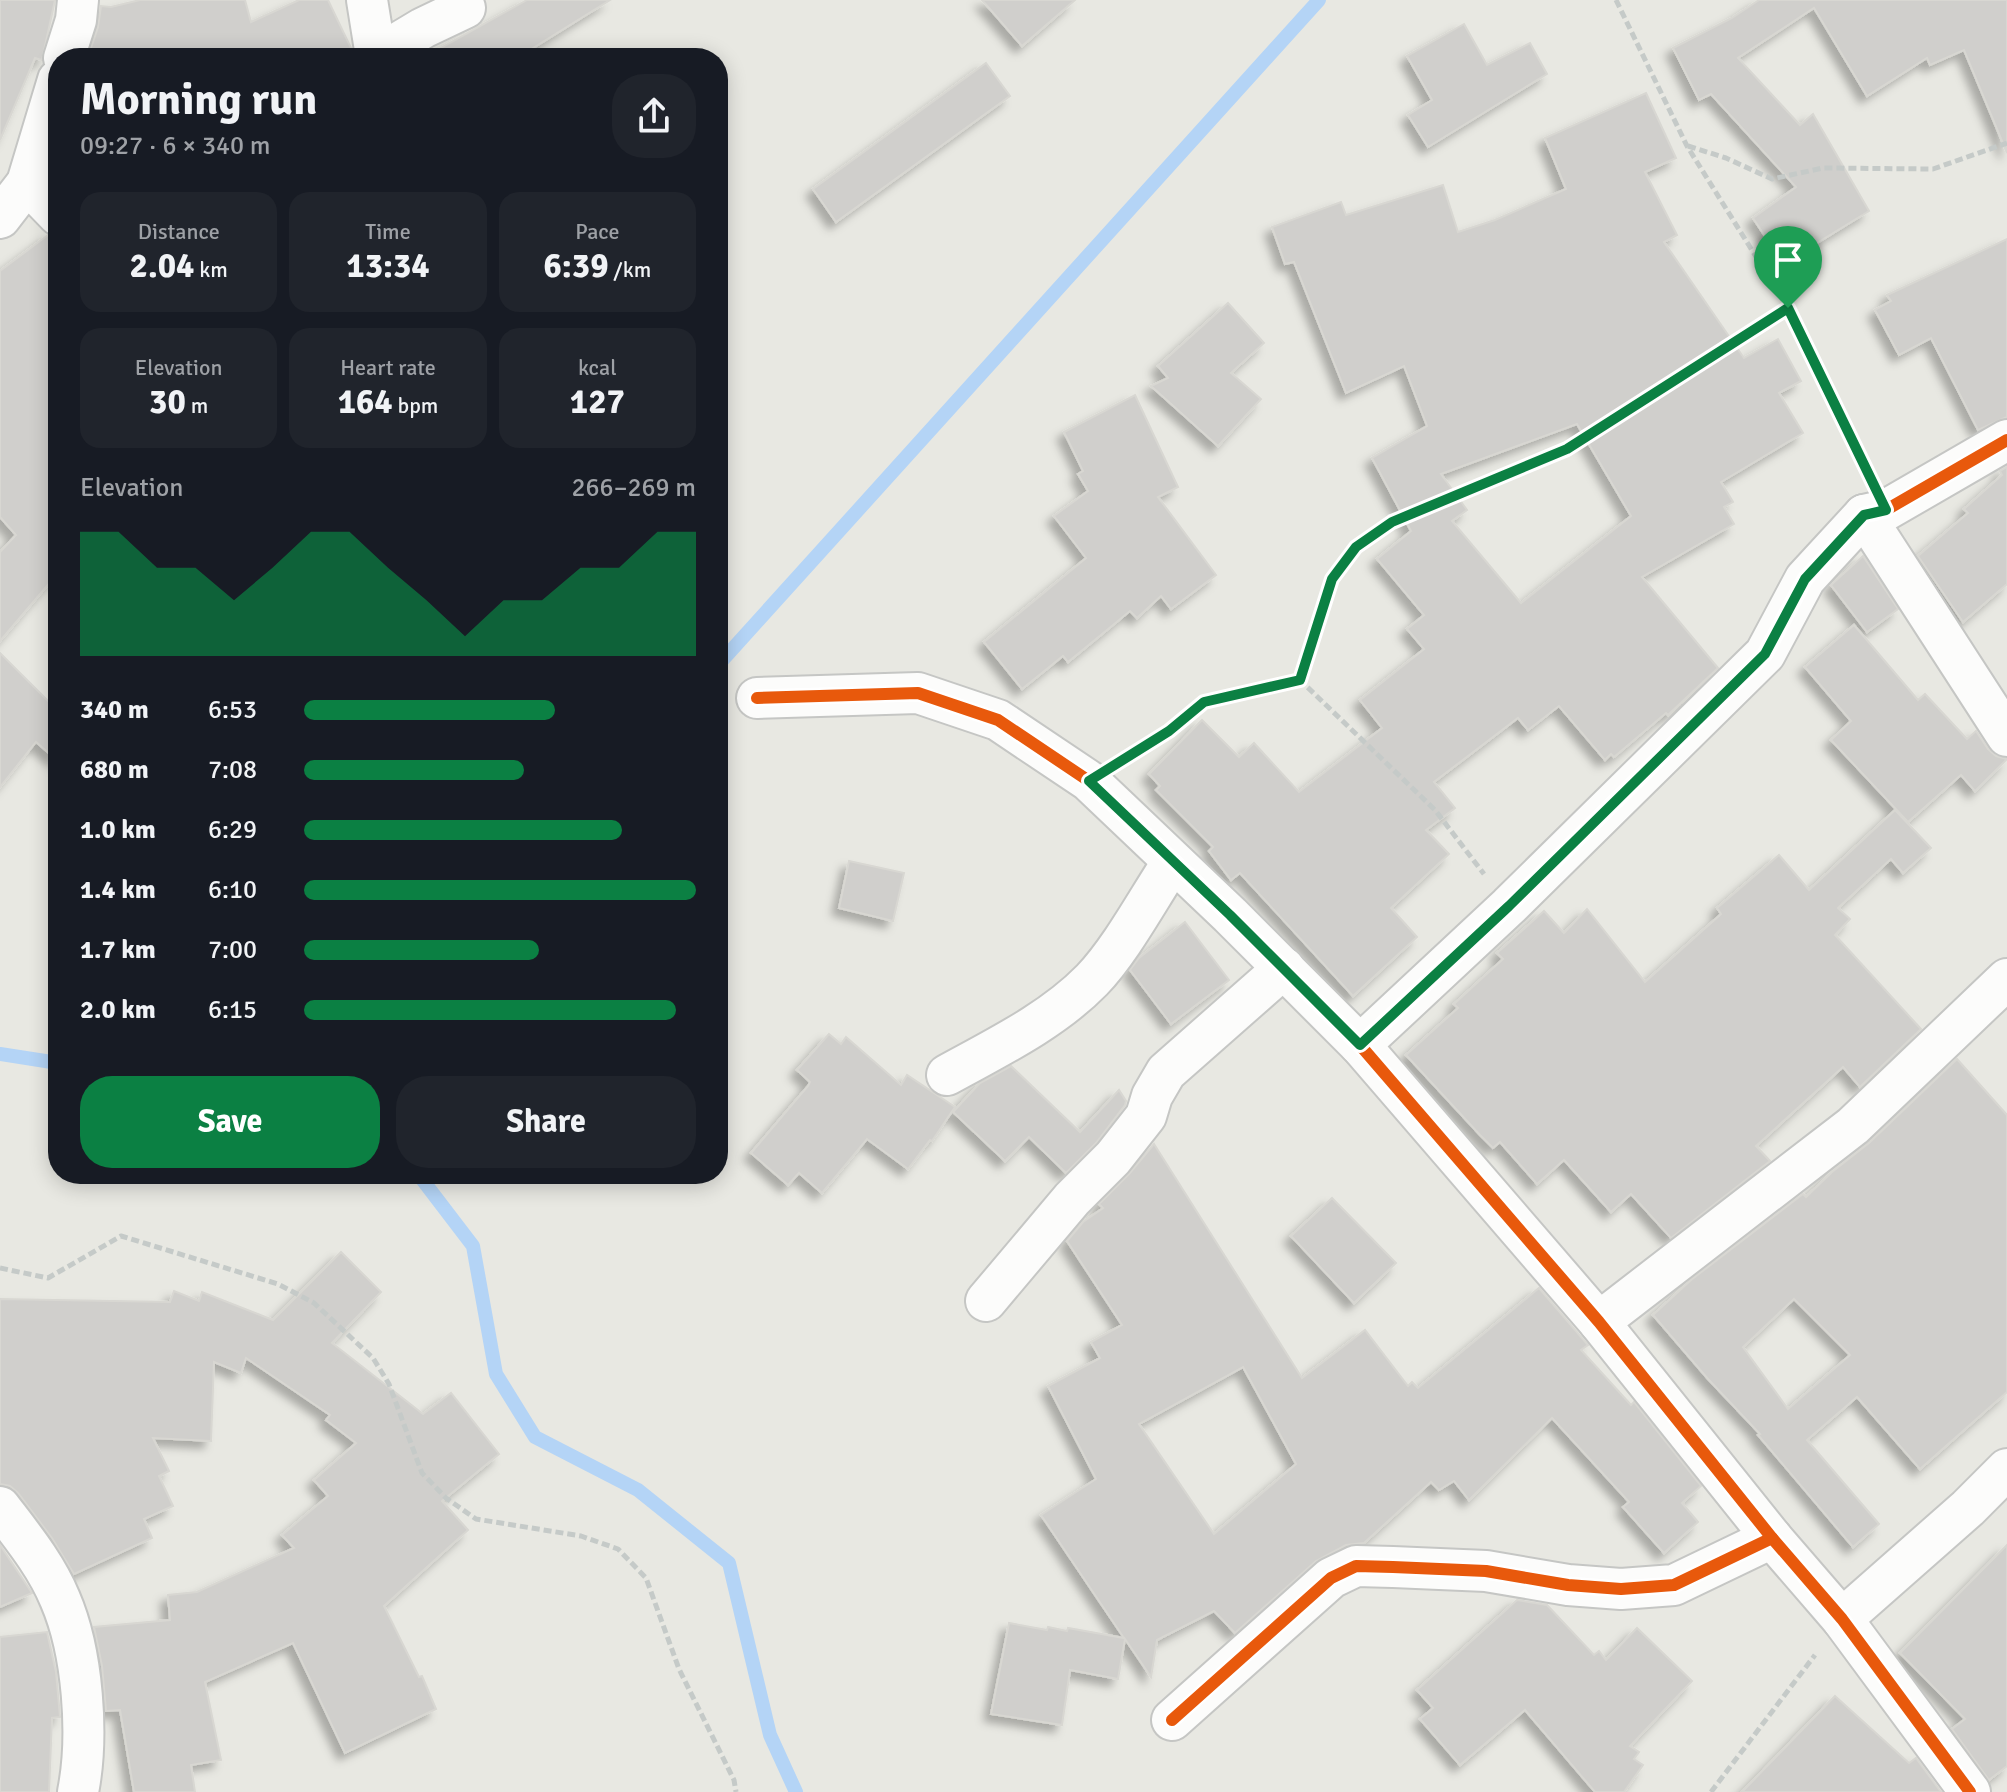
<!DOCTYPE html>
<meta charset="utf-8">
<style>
:root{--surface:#171b24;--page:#20242c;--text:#f1f3f6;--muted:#9ea1a6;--accent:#0b8043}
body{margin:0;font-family:Signika,sans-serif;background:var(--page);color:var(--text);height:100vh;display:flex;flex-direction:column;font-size:30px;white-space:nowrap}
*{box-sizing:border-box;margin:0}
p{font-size:26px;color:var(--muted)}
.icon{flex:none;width:44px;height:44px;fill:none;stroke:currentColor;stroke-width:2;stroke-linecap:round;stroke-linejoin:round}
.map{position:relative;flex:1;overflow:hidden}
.details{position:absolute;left:48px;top:48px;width:680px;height:1136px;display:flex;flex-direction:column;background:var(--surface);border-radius:32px;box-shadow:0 4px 20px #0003}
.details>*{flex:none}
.pin{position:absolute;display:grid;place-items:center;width:68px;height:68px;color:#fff;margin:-82px -34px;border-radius:50% 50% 50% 0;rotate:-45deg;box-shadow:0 0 8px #0007}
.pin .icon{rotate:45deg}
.round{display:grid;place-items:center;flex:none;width:84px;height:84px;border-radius:32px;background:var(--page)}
.head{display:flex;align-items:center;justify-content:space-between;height:136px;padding:0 32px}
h1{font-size:44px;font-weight:700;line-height:60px}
.stats{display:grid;grid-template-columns:repeat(3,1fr);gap:12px;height:136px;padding:8px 32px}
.stats div{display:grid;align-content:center;border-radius:20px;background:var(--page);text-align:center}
.stats b{font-size:34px;font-weight:700}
.stats small{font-size:22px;font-weight:400}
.stats p{font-size:22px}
.chart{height:224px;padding:16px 32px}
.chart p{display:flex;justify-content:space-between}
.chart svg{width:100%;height:144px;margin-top:8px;fill:var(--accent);opacity:.7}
.action{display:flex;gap:16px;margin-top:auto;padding:16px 32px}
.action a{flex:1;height:92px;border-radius:32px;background:var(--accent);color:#fff;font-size:32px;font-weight:700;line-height:92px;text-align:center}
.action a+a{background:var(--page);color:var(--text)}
ul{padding:0 32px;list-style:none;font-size:26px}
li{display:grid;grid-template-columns:128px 96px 1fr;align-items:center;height:60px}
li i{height:20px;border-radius:10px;background:var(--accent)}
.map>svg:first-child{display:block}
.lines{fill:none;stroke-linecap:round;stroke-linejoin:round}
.stream{stroke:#b4d4f6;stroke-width:14}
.building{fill:#d0cfcc;stroke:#d8d7d2;stroke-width:2;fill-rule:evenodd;filter:url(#shadow)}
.street-casing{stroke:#c5c6c4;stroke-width:44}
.path{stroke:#c5cac8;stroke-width:5;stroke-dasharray:8 4;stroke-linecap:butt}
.street{stroke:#fcfcfb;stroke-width:40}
.cycleway-casing{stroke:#fff;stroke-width:17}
.cycleway{stroke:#e8590c;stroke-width:12}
.route-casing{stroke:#fff;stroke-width:16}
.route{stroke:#0b8043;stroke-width:10}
</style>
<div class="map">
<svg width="2007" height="1792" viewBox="0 0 2007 1792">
<defs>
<filter id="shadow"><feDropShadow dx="-7" dy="7" stdDeviation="4" flood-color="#0004"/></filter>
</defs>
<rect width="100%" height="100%" fill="#e8e8e2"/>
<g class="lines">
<g class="stream">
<polyline points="718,665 1319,0"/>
<polyline points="0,1054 58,1063"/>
<polyline points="418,1174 473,1246 496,1374 535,1437 638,1490 729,1563 770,1735 796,1792"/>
</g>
</g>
<g class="building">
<polygon points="0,0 55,0 42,60 35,58 0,140"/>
<polygon points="140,0 245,0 251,22 299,0 328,0 352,50 350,58 113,58 89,54 98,27 101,6 111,7"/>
<polygon points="527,0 610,0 517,58 423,58"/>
<polygon points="982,0 1075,0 1022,46"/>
<polygon points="1759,0 2007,0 2007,153 1964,50 1930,65 1927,58 1867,96 1814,8 1738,58 1800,125 1813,114 1869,211 1783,264 1753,218 1796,187 1711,94 1699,100 1673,48 1732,18"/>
<polygon points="1464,24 1487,65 1530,43 1547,74 1428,147 1408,115 1432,100 1407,56"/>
<polygon points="986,63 1010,96 836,222 813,189"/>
<path d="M1646,93L1676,158L1645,172L1677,235L1664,242L1744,358L1778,339L1801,381L1779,393L1803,433L1721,482L1733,502L1724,507L1734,524L1642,577L1718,668L1668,715L1666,713L1614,757L1611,754L1605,760L1559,706L1528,730L1518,718L1434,782L1455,808L1426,830L1449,854L1391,908L1417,937L1353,996L1240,873L1231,880L1209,851L1213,847L1156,790L1160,786L1149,774L1202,720L1239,757L1254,743L1299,792L1382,728L1360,700L1424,649L1407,629L1424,615L1377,559L1411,531L1372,458L1427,426L1404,366L1346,393L1294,262L1285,264L1272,227L1341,202L1346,215L1443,185L1458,232L1495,220L1566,189L1545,138ZM1577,424L1631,516L1521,603L1452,521L1467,510L1441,474Z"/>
<polygon points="48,235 58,237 58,573 0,641 0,552 16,535 0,517 0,271"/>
<polygon points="2007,239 2007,417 1978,430 1931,338 1899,355 1875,310 1891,301 1887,295"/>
<polygon points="1228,303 1264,343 1231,373 1261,399 1218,446 1151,386 1168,378 1158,366"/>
<polygon points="1135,395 1178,487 1158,497 1216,575 1171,609 1161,596 1137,618 1130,611 1068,662 1063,656 1022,689 984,642 1086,558 1054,516 1088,491 1078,474 1083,471 1064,432"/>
<polygon points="2007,467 2007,584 1963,622 1918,556 1968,513 1964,509 2002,475 2000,471"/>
<polygon points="1863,556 1898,609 1867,632 1831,585"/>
<polygon points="1854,625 1918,700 1925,694 1967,739 1976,731 1988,749 1996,756 2007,759 1975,791 1961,775 1908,822 1831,740 1851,721 1805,667"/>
<polygon points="0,653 58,711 58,761 36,742 0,787"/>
<polygon points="1895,810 1931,848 1903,873 1891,859 1838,908 1850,919 1835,935 1921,1029 1860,1087 1843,1067 1756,1146 1770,1161 1671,1238 1631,1194 1611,1212 1564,1160 1537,1184 1500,1142 1493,1148 1480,1135 1406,1055 1458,1008 1454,1004 1503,959 1497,953 1544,911 1564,933 1587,909 1645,982 1721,914 1717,908 1779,855 1809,890"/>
<polygon points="849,861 904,873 893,921 839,908"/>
<polygon points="1185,922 1229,980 1171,1024 1130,970 1139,958"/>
<polygon points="829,1034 841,1044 846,1037 901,1085 907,1075 955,1107 932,1141 930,1140 908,1169 867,1139 822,1193 799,1173 788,1185 751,1153 808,1086 810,1082 797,1070"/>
<path d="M1957,1059L2007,1115V1392L1920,1469L1857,1397L1807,1440L1879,1524L1853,1547L1758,1435L1760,1434L1708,1379L1653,1315L1691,1280L1803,1194L1806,1197L1832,1172L1869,1143ZM1794,1299L1850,1355L1788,1409L1743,1347Z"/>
<polygon points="1011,1066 1080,1132 1119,1090 1126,1101 1125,1105 1096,1143 1066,1173 1029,1137 1005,1161 953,1112 980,1083"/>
<path d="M1154,1144L1302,1378L1365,1330L1408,1386L1412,1382L1418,1388L1539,1288L1588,1345L1581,1350L1631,1405L1634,1402L1701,1486L1682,1503L1698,1522L1664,1553L1623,1507L1629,1502L1552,1418L1469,1500L1454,1481L1439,1490L1431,1482L1364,1543L1346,1545L1316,1561L1235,1633L1214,1611L1157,1640L1151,1677L1125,1639L1118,1679L1070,1670L1062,1725L991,1714L1009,1623L1047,1630L1048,1627L1067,1631L1068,1628L1124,1638L1041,1515L1096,1479L1048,1386L1100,1358L1091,1342L1122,1325L1067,1241L1083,1222L1103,1208L1099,1204L1129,1174ZM1243,1367L1296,1464L1214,1534L1139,1424Z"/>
<polygon points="1332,1198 1396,1263 1354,1303 1291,1236"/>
<polygon points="341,1252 381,1292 332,1343 423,1414 451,1393 499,1454 442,1501 468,1530 384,1606 419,1677 422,1676 436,1709 345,1753 293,1643 205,1682 221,1760 191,1765 195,1792 134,1792 120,1710 106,1711 102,1666 94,1627 170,1620 168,1595 197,1592 294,1548 282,1535 328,1496 314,1480 356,1443 326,1420 330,1415 246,1358 241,1373 214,1362 211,1441 153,1438 169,1471 159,1476 173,1506 144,1519 152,1538 74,1574 52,1538 18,1493 10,1486 0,1484 0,1299 170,1302 174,1291 199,1301 202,1292 273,1320"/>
<polygon points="0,1545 32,1593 0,1607"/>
<polygon points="2007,1545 2007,1766 1989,1780 1952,1729 1965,1719 1900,1653"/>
<polygon points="1517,1600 1547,1605 1594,1655 1599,1651 1606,1660 1637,1628 1692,1681 1630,1746 1639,1752 1634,1759 1643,1765 1624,1792 1595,1792 1525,1710 1460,1765 1420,1719 1433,1708 1417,1690"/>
<polygon points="47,1632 56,1672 60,1717 52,1718 49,1792 0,1792 0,1637"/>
<polygon points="1835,1696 1909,1763 1916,1758 1941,1792 1742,1792"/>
</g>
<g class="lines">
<defs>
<g id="street">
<polyline points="367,0 376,56"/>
<polyline points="64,58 76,20 78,0"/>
<polyline points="373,58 423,28 465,8"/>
<polyline points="27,183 58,215"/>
<polyline points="0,218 27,183 58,80"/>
<polyline points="1864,515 2007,736"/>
<polyline points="757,698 918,693 998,720 1089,781 1230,915 1360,1045 1599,1322 1772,1538 1842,1619 1970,1792"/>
<polyline points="1360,1045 1509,906 1765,654 1805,579 1864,515 1886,510 2007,440"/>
<path d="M947,1075C996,1048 1052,1021 1092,980C1121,950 1148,899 1172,863"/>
<polyline points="986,1301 1072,1199 1113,1158 1146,1116 1152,1096 1166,1072 1284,968"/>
<polyline points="1599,1322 1853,1126 2007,979"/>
<path d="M0,1507C22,1536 46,1565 60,1599C83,1652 89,1736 78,1792"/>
<polyline points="1842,1619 1968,1508 2007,1469"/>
<polyline points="1172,1720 1331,1578 1356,1566 1393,1567 1486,1571 1568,1585 1621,1589 1674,1585 1772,1538"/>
</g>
</defs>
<use href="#street" class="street-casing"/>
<g class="path">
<polyline points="1616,0 1687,146 1788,308 1868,474"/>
<polyline points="1688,146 1726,158 1772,179 1823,168 1933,169 2007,143"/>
<polyline points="1300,680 1332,579 1356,547 1392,522 1567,449 1788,308"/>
<polyline points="1127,757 1169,731 1204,702 1263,690 1300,680 1435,810 1484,874"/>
<polyline points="0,1268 48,1278 121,1236 278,1284 314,1303 373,1358 389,1384 422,1473 446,1498 476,1519 581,1536 618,1549 646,1578 679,1669 734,1780 736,1792"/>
<polyline points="1711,1792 1815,1655"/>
</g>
<use href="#street" class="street"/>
<defs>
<g id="cycleway">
<polyline points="757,698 918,693 998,720 1089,781 1230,915 1360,1045 1599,1322 1772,1538 1842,1619 1970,1792"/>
<polyline points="1360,1045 1509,906 1765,654 1805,579 1864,515 1886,510 2007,440"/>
<polyline points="1172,1720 1331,1578 1356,1566 1393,1567 1486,1571 1568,1585 1621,1589 1674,1585 1772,1538"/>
</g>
</defs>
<use href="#cycleway" class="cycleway-casing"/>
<use href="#cycleway" class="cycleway"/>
</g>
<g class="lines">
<defs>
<polygon id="route" points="1788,308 1886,510 1864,515 1805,579 1765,654 1509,906 1360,1045 1230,915 1089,781 1169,731 1204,702 1300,680 1332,579 1356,547 1392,522 1567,449"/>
</defs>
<use href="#route" class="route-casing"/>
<use href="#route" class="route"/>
</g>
</svg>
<div class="pin" style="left:1788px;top:308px;background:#1e9e55"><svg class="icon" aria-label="arrive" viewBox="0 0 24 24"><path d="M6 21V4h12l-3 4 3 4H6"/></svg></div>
<section class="details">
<div class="head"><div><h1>Morning run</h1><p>09:27 · 6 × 340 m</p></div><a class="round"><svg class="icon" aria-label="share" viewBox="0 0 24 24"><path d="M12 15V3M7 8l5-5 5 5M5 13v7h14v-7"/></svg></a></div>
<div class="stats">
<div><p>Distance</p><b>2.04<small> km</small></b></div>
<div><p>Time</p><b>13:34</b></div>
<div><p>Pace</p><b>6:39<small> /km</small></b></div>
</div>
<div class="stats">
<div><p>Elevation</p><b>30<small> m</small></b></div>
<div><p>Heart rate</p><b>164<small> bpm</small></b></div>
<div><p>kcal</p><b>127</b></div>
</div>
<div class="chart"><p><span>Elevation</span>266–269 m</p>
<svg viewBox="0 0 160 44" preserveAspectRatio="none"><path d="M0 44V6L10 6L20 17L30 17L40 27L50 17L60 6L70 6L80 17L90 27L100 38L110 27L120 27L130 17L140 17L150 6L160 6V44z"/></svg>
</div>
<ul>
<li><b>340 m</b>6:53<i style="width:64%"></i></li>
<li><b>680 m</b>7:08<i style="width:56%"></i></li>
<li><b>1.0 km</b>6:29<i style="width:81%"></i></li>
<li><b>1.4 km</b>6:10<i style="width:100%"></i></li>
<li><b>1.7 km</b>7:00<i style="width:60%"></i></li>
<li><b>2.0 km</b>6:15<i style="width:95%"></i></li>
</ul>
<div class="action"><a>Save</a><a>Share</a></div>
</section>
</div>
